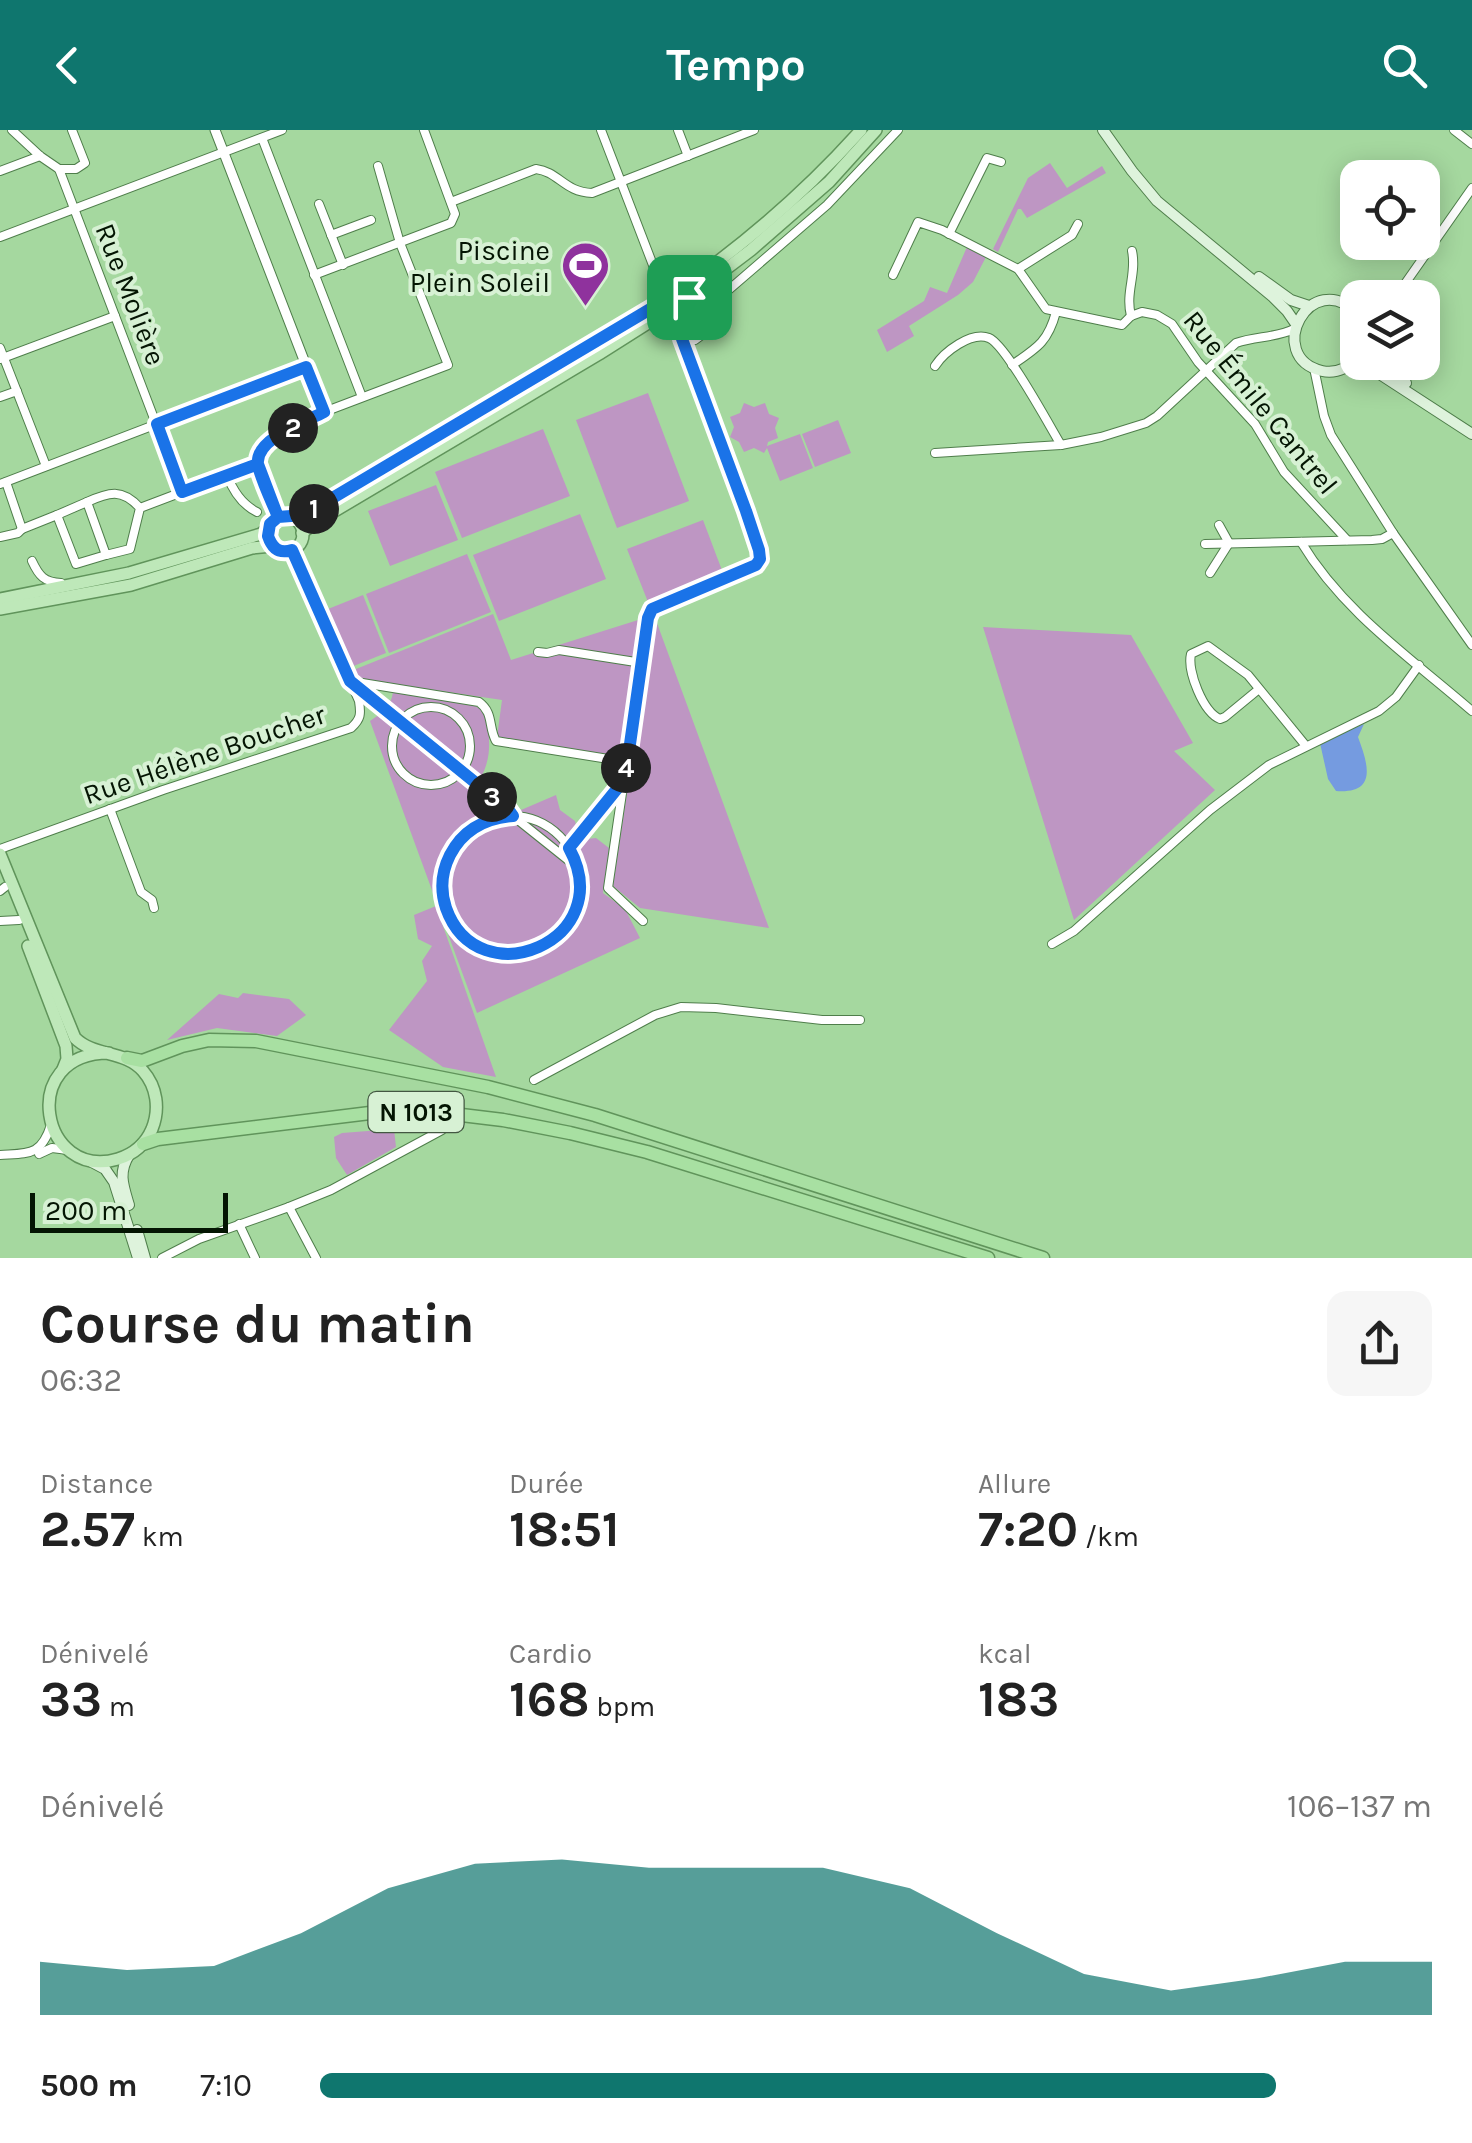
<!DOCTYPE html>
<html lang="fr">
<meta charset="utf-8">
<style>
:root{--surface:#fff;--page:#f6f6f6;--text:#222;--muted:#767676;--accent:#0f766e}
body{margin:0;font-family:Karla,sans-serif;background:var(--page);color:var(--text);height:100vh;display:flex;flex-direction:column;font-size:38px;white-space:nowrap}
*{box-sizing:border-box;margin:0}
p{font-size:32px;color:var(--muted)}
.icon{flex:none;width:55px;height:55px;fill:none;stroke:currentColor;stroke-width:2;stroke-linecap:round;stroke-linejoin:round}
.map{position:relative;height:1128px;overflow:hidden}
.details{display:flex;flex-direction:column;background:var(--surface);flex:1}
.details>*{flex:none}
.tools{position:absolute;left:1340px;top:30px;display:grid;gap:20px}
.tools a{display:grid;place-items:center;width:100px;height:100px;border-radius:20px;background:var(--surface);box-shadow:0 5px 25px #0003;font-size:50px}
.scale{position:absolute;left:30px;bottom:25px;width:198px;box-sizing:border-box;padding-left:10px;border:5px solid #041503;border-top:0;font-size:28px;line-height:35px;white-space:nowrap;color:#041503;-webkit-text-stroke:8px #d7f1d4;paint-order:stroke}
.pin{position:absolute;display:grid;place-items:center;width:85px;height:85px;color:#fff;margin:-42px;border-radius:20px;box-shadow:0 5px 15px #0006}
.km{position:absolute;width:50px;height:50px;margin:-25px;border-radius:50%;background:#222;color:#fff;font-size:28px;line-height:50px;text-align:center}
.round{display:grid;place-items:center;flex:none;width:105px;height:105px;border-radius:20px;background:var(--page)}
.headline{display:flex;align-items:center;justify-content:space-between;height:170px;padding:0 40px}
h1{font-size:55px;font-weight:700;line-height:75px}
.stats{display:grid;grid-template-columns:repeat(3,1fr);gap:15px;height:170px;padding:10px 40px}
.stats div{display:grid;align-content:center}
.stats b{font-size:50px;font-weight:700}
.stats small{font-size:28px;font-weight:400}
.stats p{font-size:28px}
.chart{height:280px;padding:20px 40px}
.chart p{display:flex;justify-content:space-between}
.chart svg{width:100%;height:180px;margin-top:10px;fill:var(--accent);opacity:.7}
ul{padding:0 40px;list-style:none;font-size:32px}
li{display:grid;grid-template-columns:160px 120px 1fr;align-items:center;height:75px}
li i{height:25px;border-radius:12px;background:var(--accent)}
header{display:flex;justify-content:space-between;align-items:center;height:130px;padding:0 40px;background:var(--accent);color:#fff;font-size:45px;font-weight:700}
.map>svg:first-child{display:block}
.green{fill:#be96c3}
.water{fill:#759be0}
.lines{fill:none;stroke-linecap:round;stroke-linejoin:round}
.minor-casing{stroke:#4f7e4b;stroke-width:10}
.tertiary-casing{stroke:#4f7e4b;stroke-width:11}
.secondary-casing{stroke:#4f7e4b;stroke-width:12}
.primary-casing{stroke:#60945b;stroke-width:14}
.trunk-casing{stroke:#60945b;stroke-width:15}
.minor{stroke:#fff;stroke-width:8}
.tertiary{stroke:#fff;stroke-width:9}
.secondary{stroke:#def3dc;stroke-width:10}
.primary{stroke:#bee8b9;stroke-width:11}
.trunk{stroke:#a8e0a2;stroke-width:12}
.route-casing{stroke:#fff;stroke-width:20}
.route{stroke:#1a73e8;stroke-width:12}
.labels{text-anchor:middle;stroke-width:8;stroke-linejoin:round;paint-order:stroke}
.shield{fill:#d7f1d4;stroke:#435742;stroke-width:2.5}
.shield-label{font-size:25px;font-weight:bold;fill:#041503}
.poi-label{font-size:28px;fill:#041503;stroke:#d7f1d4;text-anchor:end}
.street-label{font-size:28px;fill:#041503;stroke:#d7f1d4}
</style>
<header><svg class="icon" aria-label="back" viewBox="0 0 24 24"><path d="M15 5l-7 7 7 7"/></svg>Tempo<svg class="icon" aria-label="search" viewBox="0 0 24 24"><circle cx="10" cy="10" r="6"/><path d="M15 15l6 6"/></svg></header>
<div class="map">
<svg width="1472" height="1128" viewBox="0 0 1472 1128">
<rect width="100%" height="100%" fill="#a5d89f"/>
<g class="green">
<polygon points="1050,33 1067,58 1102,36 1106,43 1027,88 1021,79 1018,79 998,122 993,119 1028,48"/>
<polygon points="967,117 986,127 973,152 958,165 909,196 914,206 887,222 877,200 924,171 930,157 947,163"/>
<polygon points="648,263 689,371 617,398 576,290"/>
<polygon points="744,273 754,277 765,273 769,284 779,288 775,298 778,308 768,312 767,316 800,304 813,338 780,351 767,318 764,323 754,318 744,322 739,312 730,307 734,297 730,287 740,283"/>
<polygon points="838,290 851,323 815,337 802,304"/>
<polygon points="543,299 570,366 462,408 435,342"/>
<polygon points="436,355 458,410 390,436 368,381"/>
<polygon points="580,384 606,449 499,491 473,425"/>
<polygon points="703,390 723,443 648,472 627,419"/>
<polygon points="467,424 491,482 389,523 366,464"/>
<polygon points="363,465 386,523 351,537 328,479"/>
<polygon points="493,484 511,530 654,485 769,798 640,778 613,756 632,629 497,607 502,570 354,548 351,541"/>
<polygon points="983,497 1131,505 1193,613 1174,621 1215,660 1074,790"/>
<path d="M393,562L475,576L486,582C489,606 493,625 481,647L521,680L556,665L560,680L575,691L578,703L587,709L596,708L609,718L603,763L625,779L640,808L477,883L370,591C382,583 391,577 393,562Z"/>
<polygon points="436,776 496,947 443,937 389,900 427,851 422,831 432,816 418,809 414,785"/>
<polygon points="243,863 289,869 306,885 277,906 217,898 167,910 219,864 238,868"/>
<polygon points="394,999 396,1017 347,1045 336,1028 334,1007 342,1003"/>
</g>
<path class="water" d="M1364,594L1358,607C1368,634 1378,664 1336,661L1328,649L1320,613Z"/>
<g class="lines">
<defs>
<g id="minor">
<polyline points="12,0 40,26 59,39 182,362"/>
<polyline points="601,0 666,169"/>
<polyline points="678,0 688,26"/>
<polyline points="1454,0 1472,14"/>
<polyline points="262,8 362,267"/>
<polyline points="59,39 76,39 85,33 72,0"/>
<polyline points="0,41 40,26"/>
<path d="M451,72L536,39C559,42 564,62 592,63L754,0"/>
<polyline points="319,74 343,135"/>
<polyline points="949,104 987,28 1001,32"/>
<polyline points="331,105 371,90"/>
<polyline points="0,107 282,0"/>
<polyline points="1018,139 1072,105 1078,94"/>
<polyline points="658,144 671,155 684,157"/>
<polyline points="314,145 451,93 455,84 424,0"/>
<polyline points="893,145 918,92 942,100 1018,139 1046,179 1122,195 1131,186 1142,182 1157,185 1172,194 1198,232 1255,294 1284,342 1347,410"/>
<polyline points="1395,168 1472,58"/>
<path d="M1131,186C1125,162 1137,144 1132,121"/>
<polyline points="683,205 681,182 687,171"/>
<polyline points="683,213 695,210 706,202 725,163 827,75 898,0"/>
<polyline points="0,218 46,336"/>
<polyline points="0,229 115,186"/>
<path d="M1012,235C1037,218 1048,212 1056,182"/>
<path d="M935,236C944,222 971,201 989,208C1006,215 1049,295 1061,315"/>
<polyline points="1314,238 1324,286 1331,305 1393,403 1472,515"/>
<polyline points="0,267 17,261"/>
<polyline points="324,282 448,235 400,113 378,36"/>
<path d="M935,323L1061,315L1101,307L1146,293L1157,286L1236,213C1255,206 1276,208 1294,199"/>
<polyline points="6,352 22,399 57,385"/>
<polyline points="0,354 306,237"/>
<polyline points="87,372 57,385 76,434 106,425"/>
<path d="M140,378C122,358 109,362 87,372L106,425L130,419L140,378L227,345C233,361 243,375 257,382"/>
<polyline points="0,407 18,403 22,399"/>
<path d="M1301,412C1343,482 1411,528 1472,581"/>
<polyline points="1205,414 1372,410 1382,409 1393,403"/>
<path d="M32,431C39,446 44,452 61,453"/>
<polyline points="1210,443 1229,413 1219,395"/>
<polyline points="538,522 547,523 559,520 642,533"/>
<path d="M350,551L479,572C494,583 488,597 496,611L627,632"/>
<polyline points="354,554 508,679 513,686 578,738"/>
<path d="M1259,559L1225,587L1220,589C1203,582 1187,541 1191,524L1208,516L1248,545L1306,616"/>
<circle cx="431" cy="616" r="39"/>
<polyline points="110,679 141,762 152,770 154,778"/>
<circle cx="511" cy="755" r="69"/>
<polyline points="569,718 622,652"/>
<path d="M0,719L163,660L351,598C361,589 361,584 359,571L292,420"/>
<polyline points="0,761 5,757"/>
<polyline points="0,791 19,790"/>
<polyline points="643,791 608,758 648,487 652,479 756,435 760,429 759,419 747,381 670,180"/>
<polyline points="1052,814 1074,801 1210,680 1269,635 1379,581 1396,567 1419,535"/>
<polyline points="534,950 655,885 681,877 716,878 822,890 860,890"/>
<polyline points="39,1024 52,1018 68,1020"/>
<path d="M0,1025C29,1023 41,1026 51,995"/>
<polyline points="289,1077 331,1060 442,1000"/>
<polyline points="239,1094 255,1128"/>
<polyline points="162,1128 199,1109 289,1077 316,1128"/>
</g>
<g id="tertiary">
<path d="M215,0L324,282C300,295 263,304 257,334L227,345"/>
<polyline points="257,334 278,387"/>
</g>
<g id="secondary">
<polyline points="1103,0 1132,41 1157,71 1273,167 1287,181 1296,194"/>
<polyline points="1259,147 1291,170 1309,176"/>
<path d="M1358,184C1310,135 1263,227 1322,241C1336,244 1348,238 1358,228"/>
<polyline points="1379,232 1406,253"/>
<polyline points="1351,235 1372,239 1472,304"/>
<polyline points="90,1031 105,1039 114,1052 138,1128"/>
<path d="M129,1075C123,1055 118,1043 129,1025"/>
<polyline points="137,1100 145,1128"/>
</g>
<g id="primary">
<circle cx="285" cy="404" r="18"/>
<path d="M292,387L310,382L666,169C738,120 803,65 861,0"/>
<polyline points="302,403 316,392 599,224 689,167 751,120 829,52 876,0"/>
<polyline points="0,469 129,443 261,404 267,399"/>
<polyline points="0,479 131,455 252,418 272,416"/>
<path d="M0,724L75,908C94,927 125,920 143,941C157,957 160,979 152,999C146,1013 134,1024 118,1029C41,1052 16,923 109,923"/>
<polyline points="28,816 66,916 67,929 63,939"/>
</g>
<g id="trunk">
<polyline points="127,928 142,931 182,916 209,910 256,911 488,957 595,985 1043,1128"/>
<polyline points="143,1014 158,1009 378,982 445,983 503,990 570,1003 647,1022 988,1128"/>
</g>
</defs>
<use href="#minor" class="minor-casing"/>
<use href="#tertiary" class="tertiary-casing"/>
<use href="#secondary" class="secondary-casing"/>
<use href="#primary" class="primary-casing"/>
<use href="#trunk" class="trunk-casing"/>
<use href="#minor" class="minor"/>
<use href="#tertiary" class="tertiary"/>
<use href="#secondary" class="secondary"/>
<use href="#primary" class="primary"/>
<use href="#trunk" class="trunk"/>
</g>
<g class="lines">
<defs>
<path id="route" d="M689,167L670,180C665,166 671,155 658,144L660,162L657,175L304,385L278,387L258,334L182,362L157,294L306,237L324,282C306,292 255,308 258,334C259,346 273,374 278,387L270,394L268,406C272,418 279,424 292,420L350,551L508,679L513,686C486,688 463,700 450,725C442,741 440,760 446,778C478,869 620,811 569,718L625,649L648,488L652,479L756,435L760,429L759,420L746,381L682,209V178L689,167"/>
</defs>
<use href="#route" class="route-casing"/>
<use href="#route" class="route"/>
</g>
<defs>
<symbol id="stadium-pin" viewBox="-11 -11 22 30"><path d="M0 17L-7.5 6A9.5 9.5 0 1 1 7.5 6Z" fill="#8f329d" stroke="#d7f1d4"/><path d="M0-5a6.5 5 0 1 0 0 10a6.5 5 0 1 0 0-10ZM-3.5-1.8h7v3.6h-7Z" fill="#fff"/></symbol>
</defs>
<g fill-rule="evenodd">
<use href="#stadium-pin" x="558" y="108" width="55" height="75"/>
</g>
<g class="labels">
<rect class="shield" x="368.5" y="962" width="95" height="40" rx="8"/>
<g class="shield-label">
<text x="416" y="991">N 1013</text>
</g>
<g class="poi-label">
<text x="550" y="130">Piscine<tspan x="550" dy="32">Plein Soleil</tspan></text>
</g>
<g class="street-label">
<text transform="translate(131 164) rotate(69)" y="10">Rue Molière</text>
<text transform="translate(1261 272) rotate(51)" y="10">Rue Émile Cantrel</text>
<text transform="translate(204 624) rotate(-19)" y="10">Rue Hélène Boucher</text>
</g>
</g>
</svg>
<div class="tools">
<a><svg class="icon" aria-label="locate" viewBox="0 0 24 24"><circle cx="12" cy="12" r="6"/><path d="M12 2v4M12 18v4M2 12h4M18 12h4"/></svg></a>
<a><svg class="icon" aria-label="layers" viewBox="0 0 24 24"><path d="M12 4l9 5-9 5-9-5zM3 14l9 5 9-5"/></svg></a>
</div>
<div class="scale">200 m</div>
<div class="pin" style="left:689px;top:167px;background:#1e9e55"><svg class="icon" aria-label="arrive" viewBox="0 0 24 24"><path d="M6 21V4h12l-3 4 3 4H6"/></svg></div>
<b class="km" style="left:314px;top:379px">1</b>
<b class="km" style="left:293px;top:298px">2</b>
<b class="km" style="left:492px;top:667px">3</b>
<b class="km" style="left:626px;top:638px">4</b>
</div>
<section class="details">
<div class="headline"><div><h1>Course du matin</h1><p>06:32</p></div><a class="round"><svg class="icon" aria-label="share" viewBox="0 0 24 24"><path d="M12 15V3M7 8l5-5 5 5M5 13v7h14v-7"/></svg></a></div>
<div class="stats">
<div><p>Distance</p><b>2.57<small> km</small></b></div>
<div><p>Durée</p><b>18:51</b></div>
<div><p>Allure</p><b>7:20<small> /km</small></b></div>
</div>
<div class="stats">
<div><p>Dénivelé</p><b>33<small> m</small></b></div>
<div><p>Cardio</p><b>168<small> bpm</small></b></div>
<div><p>kcal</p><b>183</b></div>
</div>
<div class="chart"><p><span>Dénivelé</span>106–137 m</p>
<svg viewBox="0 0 160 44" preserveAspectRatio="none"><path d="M0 44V31L10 33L20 32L30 24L40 13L50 7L60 6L70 8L80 8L90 8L100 13L110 24L120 34L130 38L140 35L150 31L160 31V44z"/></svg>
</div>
<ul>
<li><b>500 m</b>7:10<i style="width:86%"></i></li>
</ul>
</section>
